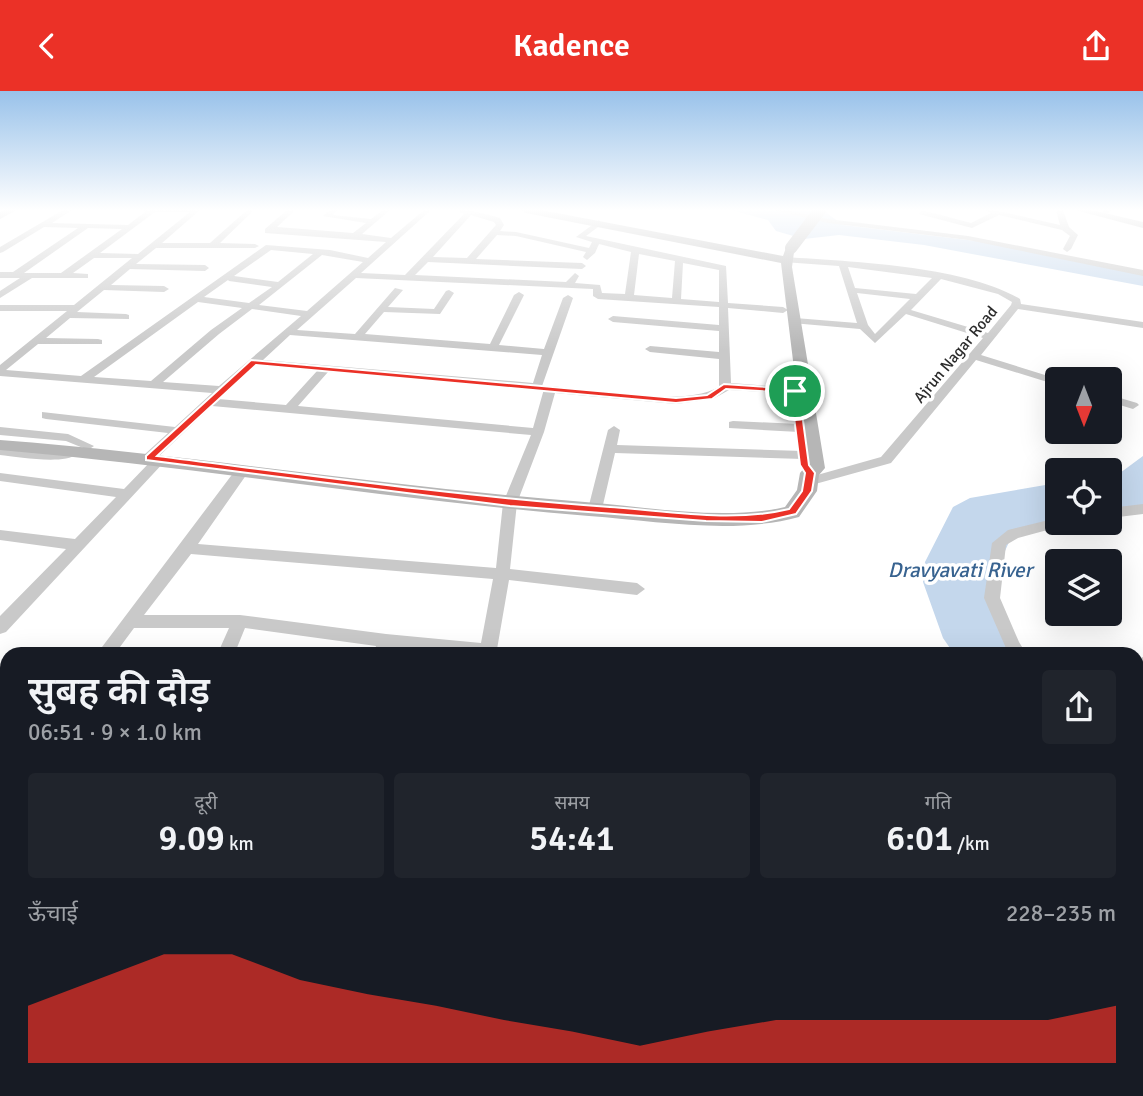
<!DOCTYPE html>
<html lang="hi">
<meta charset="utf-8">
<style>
:root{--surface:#171b24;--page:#20242c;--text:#f1f3f6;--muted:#9ea1a6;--accent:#eb3127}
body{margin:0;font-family:Signika,"Noto Sans Devanagari",sans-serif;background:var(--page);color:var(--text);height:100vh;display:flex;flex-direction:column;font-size:26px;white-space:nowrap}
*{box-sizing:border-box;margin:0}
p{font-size:23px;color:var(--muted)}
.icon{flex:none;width:38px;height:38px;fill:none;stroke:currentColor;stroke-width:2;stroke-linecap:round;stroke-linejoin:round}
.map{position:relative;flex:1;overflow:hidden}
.drawer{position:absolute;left:0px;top:556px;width:1144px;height:450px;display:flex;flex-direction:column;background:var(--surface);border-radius:21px 21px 0 0;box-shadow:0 7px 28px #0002}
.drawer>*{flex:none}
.needle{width:46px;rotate:180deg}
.fabs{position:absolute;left:1045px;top:276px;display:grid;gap:14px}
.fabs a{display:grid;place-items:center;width:77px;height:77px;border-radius:7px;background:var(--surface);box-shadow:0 7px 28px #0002;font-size:35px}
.pin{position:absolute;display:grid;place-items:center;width:60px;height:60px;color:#fff;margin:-30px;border:4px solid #fff;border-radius:50%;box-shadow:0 2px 7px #0007}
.round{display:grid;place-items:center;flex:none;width:74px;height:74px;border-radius:7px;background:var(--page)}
.head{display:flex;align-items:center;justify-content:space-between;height:119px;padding:0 28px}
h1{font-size:38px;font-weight:600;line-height:52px}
.figures{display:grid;grid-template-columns:repeat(3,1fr);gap:10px;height:119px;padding:7px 28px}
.figures div{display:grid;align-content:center;border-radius:7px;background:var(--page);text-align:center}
.figures b{font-size:35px;font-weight:600}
.figures small{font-size:19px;font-weight:400}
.figures p{font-size:19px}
.chart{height:196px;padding:14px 28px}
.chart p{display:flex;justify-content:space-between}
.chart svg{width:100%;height:126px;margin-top:7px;fill:var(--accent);opacity:.7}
header{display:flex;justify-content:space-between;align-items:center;height:91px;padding:0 28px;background:var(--accent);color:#fff;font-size:32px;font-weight:600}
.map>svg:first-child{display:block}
.water{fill:#c4d7ec}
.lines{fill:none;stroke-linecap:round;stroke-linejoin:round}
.street{fill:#c9c9c9;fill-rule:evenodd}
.secondary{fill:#b6b6b6;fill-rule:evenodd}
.secondary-bridge{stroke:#b6b6b6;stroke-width:12}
.route{fill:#eb3127;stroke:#fff;stroke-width:2;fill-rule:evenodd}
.labels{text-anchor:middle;stroke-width:7;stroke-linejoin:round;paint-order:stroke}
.far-street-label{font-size:16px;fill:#2c2c2c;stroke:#fff}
.water-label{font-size:21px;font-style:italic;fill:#386390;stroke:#fff}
</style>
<header><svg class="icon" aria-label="back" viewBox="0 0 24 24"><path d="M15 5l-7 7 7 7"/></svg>Kadence<svg class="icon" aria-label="share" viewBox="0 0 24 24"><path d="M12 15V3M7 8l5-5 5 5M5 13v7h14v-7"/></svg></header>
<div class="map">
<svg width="1143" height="1005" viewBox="0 0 1143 1005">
<rect width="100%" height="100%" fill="#fff"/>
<g class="water">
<polygon points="731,119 824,120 843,134 984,151 1143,183 1143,195 924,154 839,144 804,148 776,140 768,129"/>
<polygon points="1143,365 1143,417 1110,423 1110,383 1120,382"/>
<polygon points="1057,392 1057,432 1013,442 989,496 1018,563 954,563 943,547 923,491 925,471 953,416 970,407"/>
<polygon points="1138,701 1143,708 1143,808 1138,801"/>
</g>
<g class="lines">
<g class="street">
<path d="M63,119H72L52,132L128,134L145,121L143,119H200L162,152H210L247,119H254L220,152L255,153L259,155L255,157H156L136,173L205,174L209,177L205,180L130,178L111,194L164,195L169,198L164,201L104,199L77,221L126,223L129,224V228L70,227L46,247L98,248L102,249V253H38L6,279L81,285L266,154L330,159L368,167L386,151L265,142V138L287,119H295L277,136L353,142L366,132L323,125L330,119H337L333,124L371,128L383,119H390L362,143L391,147L424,119H431L361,182L405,184L464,123L456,119H470L500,127L504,134L500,140L516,141L589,157L592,151L576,146L599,129L602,133L586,145L726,175L728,212L783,216L788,219L783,222L728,217L731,292L795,297L801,300L795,303L729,299L713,308L676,313L555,302L544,341L517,412L510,478L637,492L645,498L637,504L509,489L496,564H454L392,557L390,564H373L376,555L245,537L234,564H217L229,537H134L114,564H96L237,377L242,376L249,380L198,453L496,477L503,412L531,344L212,315L158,366L166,369L6,541L0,543V525L66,458L0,449V439L75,448L116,406L0,390V382L124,398L151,370H144V364L168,342L46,328L42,327V321L175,336L212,302L0,285V274L67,220H0V214H74L132,167H94L73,182L88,183V187H32L0,207V200L20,187H0V181H13L78,137L44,136L3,161L0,162V156ZM155,121H190L138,163L100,162ZM471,124L494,131L496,134L467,167L433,166ZM88,137L122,138L61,182H24ZM497,144L516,145L586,161L583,166L587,169L595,162L599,153L631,161L625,203L602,202L600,194L575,192L579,185L575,182L566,191L415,184L428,171L582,178L586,175L582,172L476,168ZM271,159L313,163L278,191L234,185ZM639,163L675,170L672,207L634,204ZM322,164L363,171L307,220L259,214ZM683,172L719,179V211L681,208ZM356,187L593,198V205L598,208L719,216V234L613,225L608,228L613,231L719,240V261L650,255L645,258L650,261L719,268V296C681,317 595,299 550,295L544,298L533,337L298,315L328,281L541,298L573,207L568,204L563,207L544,258L499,254L524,204L519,201L514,204L490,253L365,243L384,221L440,223L454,202L449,199L446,200L434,218L388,216L403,199L395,197L355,243L297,239ZM228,189L229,190L272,196L249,212L204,206ZM198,211L242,217L211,239L151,290L94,286ZM252,218L301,225L219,295L163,291L219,243ZM290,244L542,264L533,292L263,269ZM256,274L317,280L286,314L218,308ZM191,463L493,488L481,552L386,543L240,524H144Z"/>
<polygon points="773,119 786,119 828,128 968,145 1143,179 1143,185 968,149 828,132"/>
<polygon points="922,119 971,132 991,122 983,119 994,119 1060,134 1056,119 1063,119 1069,136 1078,144 1071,158 1067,161 1063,158 1070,145 1062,139 999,124 972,137 919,123"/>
<polygon points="1104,119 1112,119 1106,123 1102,121"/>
<path d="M786,166C854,171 961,174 1020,208L1021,213L1143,231V237L1018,218L981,264L1061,289H1057V294L976,269L891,372L808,395L803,394V388L881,366L983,247L906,223L875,252L860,238L792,232V228L795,227L857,232L839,175L783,171V167ZM848,176L932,187L916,203L855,197ZM941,188L998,203L1012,211L1011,214L988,242L911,219ZM857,202L910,208L875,243L868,234Z"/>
<polygon points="1110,304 1137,312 1139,314 1133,318 1110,311"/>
<polygon points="733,330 799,333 805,337 799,341 729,337 729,331"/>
<polygon points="614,335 620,339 617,354 803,360 809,364 803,368 615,362 602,418 595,423 588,418 608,339"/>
<polygon points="0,336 68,343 94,355 88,359 66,350 0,344"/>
<path d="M0,356C13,357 71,358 77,363C64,374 18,366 0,364Z"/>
<polygon points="1143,413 1143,423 1110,427 1110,417"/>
<polygon points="1057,427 1057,432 1064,432 1062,435 1018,447 1006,454 1000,507 1019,551 1027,564 1009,564 984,507 992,452 1008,439"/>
<polygon points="1143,566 1143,580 1138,582 1138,568"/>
<polygon points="7,680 7,705 0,708 0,682"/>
<polygon points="1138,698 1143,700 1143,724 1138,722"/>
<polygon points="0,762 7,763 7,785 0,784"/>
<polygon points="1138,854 1143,856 1143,885 1138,883"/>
<polygon points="405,999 431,999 430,1005 404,1005"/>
<rect x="567" y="999" width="26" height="6"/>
<polygon points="829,999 856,999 854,1005 827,1005"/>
<polygon points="985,999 1011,999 1013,1005 987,1005"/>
</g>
<g class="secondary">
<polygon points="4,119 17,119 0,128 0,121"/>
<path d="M521,119H541L783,165L787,154H795L792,176L825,377L819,384L817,400L799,426C732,444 658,430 589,425C392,409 197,376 0,359V349C195,364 389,396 585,411C648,416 724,430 785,416L797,399L800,382L806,375L781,172L526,122Z"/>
<polygon points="1075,119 1092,119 1143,131 1143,137"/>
</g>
<polyline class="secondary-bridge" points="791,157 820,119"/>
</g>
<linearGradient id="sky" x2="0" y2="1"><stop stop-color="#99c2ea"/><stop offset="0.46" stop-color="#fff"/><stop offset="1" stop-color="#fff" stop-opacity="0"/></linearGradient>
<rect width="1143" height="259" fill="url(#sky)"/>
<path class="route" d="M251,269L676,307L707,304L724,293L795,298L799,300L809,374L815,382L812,400L796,423L762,431L706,430L510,415L146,369V365ZM256,274L676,312L712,308L726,298L791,302L800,374L805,382L802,400L789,418C731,432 668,420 610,416C458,405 308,384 157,365Z"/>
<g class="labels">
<g class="far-street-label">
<text transform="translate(955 263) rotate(-50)" y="6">Ajrun Nagar Road</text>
</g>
<g class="water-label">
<text x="960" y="486">Dravyavati River</text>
</g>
</g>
</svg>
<div class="fabs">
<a><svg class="needle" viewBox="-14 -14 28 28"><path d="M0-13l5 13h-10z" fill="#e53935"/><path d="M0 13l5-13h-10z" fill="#9ea1a6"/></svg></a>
<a><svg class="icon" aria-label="locate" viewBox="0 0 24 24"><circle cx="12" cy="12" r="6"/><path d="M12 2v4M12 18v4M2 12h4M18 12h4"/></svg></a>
<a><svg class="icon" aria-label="layers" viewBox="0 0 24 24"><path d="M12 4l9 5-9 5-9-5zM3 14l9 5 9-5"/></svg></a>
</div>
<div class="pin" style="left:795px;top:300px;background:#1e9e55"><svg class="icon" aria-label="arrive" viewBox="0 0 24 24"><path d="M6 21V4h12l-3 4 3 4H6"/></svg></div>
<section class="drawer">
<div class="head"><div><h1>सुबह की दौड़</h1><p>06:51 · 9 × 1.0 km</p></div><a class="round"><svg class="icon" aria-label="share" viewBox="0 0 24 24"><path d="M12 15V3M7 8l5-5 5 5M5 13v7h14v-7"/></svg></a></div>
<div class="figures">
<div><p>दूरी</p><b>9.09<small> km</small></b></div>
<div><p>समय</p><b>54:41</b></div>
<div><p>गति</p><b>6:01<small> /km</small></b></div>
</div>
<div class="chart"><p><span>ऊँचाई</span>228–235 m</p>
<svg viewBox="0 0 160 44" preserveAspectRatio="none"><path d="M0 44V24L10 15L20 6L30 6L40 15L50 20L60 24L70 29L80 33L90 38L100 33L110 29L120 29L130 29L140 29L150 29L160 24V44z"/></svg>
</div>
</section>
</div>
